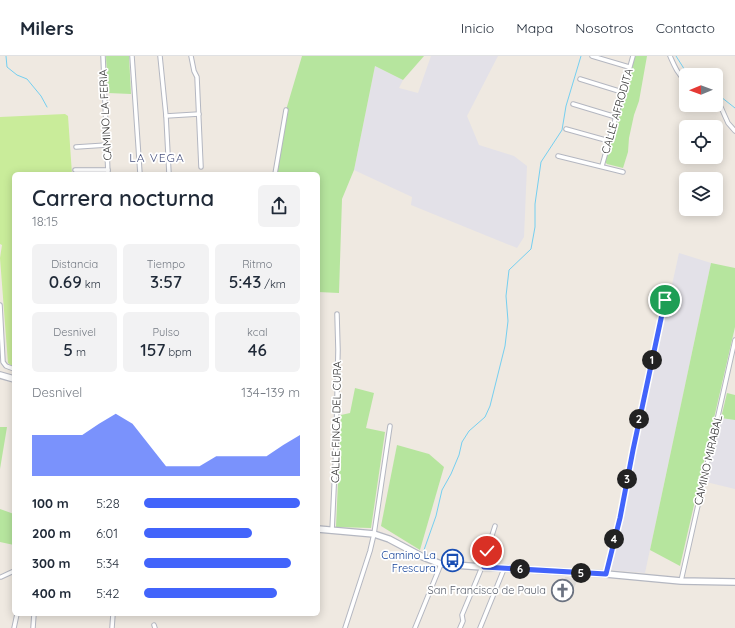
<!DOCTYPE html>
<html lang="es">
<meta charset="utf-8">
<style>
:root{--surface:#fff;--page:#f2f2f3;--text:#1f2937;--muted:#747a83;--line:#e0e1e3;--accent:#4264fb}
body{margin:0;font-family:Quicksand,sans-serif;background:var(--page);color:var(--text);height:100vh;display:flex;flex-direction:column;font-size:15px;white-space:nowrap}
*{box-sizing:border-box;margin:0}
p{font-size:13px;color:var(--muted)}
.icon{flex:none;width:22px;height:22px;fill:none;stroke:currentColor;stroke-width:2;stroke-linecap:round;stroke-linejoin:round}
.map{position:relative;flex:1;overflow:hidden}
.side{position:absolute;left:12px;top:116px;width:308px;height:444px;display:flex;flex-direction:column;background:var(--surface);border-radius:6px;box-shadow:0 2px 10px #0003}
.side>*{flex:none}
.needle{width:26px;rotate:269deg}
.fabs{position:absolute;left:679px;top:12px;display:grid;gap:8px}
.fabs a{display:grid;place-items:center;width:44px;height:44px;border-radius:6px;background:var(--surface);box-shadow:0 2px 10px #0003;font-size:20px}
.pin{position:absolute;display:grid;place-items:center;width:34px;height:34px;color:#fff;margin:-17px;border:2px solid #fff;border-radius:50%;box-shadow:0 1px 4px #0007}
.km{position:absolute;width:20px;height:20px;margin:-10px;border-radius:50%;background:#222;color:#fff;font-size:11px;line-height:20px;text-align:center}
.round{display:grid;place-items:center;flex:none;width:42px;height:42px;border-radius:6px;background:var(--page)}
.overview{display:flex;align-items:center;justify-content:space-between;height:68px;padding:0 20px}
h1{font-size:22px;font-weight:600;line-height:30px}
.metrics{display:grid;grid-template-columns:repeat(3,1fr);gap:6px;height:68px;padding:4px 20px}
.metrics div{display:grid;align-content:center;border-radius:6px;background:var(--page);text-align:center}
.metrics b{font-size:17px;font-weight:600}
.metrics small{font-size:11px;font-weight:400}
.metrics p{font-size:11px}
.chart{height:112px;padding:8px 20px}
.chart p{display:flex;justify-content:space-between}
.chart svg{width:100%;height:72px;margin-top:4px;fill:var(--accent);opacity:.7}
ul{padding:0 20px;list-style:none;font-size:13px}
li{display:grid;grid-template-columns:64px 48px 1fr;align-items:center;height:30px}
li i{height:10px;border-radius:5px;background:var(--accent)}
header{display:flex;align-items:center;gap:24px;box-sizing:border-box;height:56px;padding:0 20px;background:var(--surface);border-bottom:1px solid var(--line)}
header strong{font-size:19px}
nav{display:flex;gap:22px;margin-inline-start:auto;font-size:14px}
.map>svg:first-child{display:block}
.industrial{fill:#e3e1e8}
.green{fill:#b6e59e}
.pitch{fill:#c9ec9a}
.plaza{fill:#dfdcd8}
.lines{fill:none;stroke-linecap:round;stroke-linejoin:round}
.stream{stroke:#75cff0;stroke-width:1}
.street-casing{stroke:#b4b7c1;stroke-width:5.5}
.secondary-casing{stroke:#b4b7c1;stroke-width:8}
.street{stroke:#fff;stroke-width:3.5}
.secondary{stroke:#fff;stroke-width:5.5}
.route-casing{stroke:#fff;stroke-width:8}
.route{stroke:#4264fb;stroke-width:5}
.labels{text-anchor:middle;stroke-width:3.5;stroke-linejoin:round;paint-order:stroke}
.street-label{font-size:11px;fill:#2e2e2e;stroke:#fff}
.transit-label{font-size:11px;fill:#164399;stroke:#fff;text-anchor:end}
.worship-label{font-size:11px;fill:#5b616d;stroke:#fff;text-anchor:end}
.neighbourhood-label{font-size:12px;letter-spacing:1px;fill:#4d5680;stroke:#fff}
</style>
<header>
<strong>Milers</strong>
<nav><a>Inicio</a><a>Mapa</a><a>Nosotros</a><a>Contacto</a></nav>
</header>
<div class="map">
<svg width="735" height="572" viewBox="0 0 735 572">
<rect width="100%" height="100%" fill="#efe9e1"/>
<g class="industrial">
<polygon points="431,0 498,0 467,60 479,89 514,100 527,110 524,181 517,192 411,149 412,141 354,114 375,10 403,24 399,32 418,37"/>
<polygon points="679,197 711,207 645,517 609,514"/>
<polygon points="721,362 735,364 735,433 706,426"/>
</g>
<g class="green">
<polygon points="106,0 129,0 131,38 108,37"/>
<polygon points="302,0 424,0 403,24 375,10 354,114 342,143 339,237 318,236 318,118 275,118 286,54"/>
<polygon points="635,0 647,0 639,45 634,59 629,82 628,96 623,112 607,108 605,106"/>
<polygon points="711,207 735,212 735,271 680,510 650,494"/>
<polygon points="355,332 374,337 366,372 385,376 371,472 336,471 341,359 350,357"/>
<polygon points="727,337 735,339 735,364 721,362"/>
<polygon points="0,371 7,371 0,413"/>
<polygon points="397,389 429,398 444,411 420,494 381,470"/>
<polygon points="0,453 14,458 14,489 0,486"/>
</g>
<polygon class="pitch" points="65,58 68,60 72,118 14,118 14,310 12,310 8,307 0,202 2,189 0,188 0,61"/>
<polygon class="plaza" points="565,521 568,521 577,525 570,541 564,538 568,531 562,529"/>
<g class="lines">
<g class="stream">
<polyline points="6,0 7,11 17,19 27,23 41,40 47,51"/>
<polyline points="676,0 688,19"/>
<polyline points="716,37 735,52"/>
<polyline points="424,494 436,460 442,434 451,418 459,399 462,386 469,375 485,361 490,350 505,290 508,265 506,240 509,214 531,193 535,171 535,148 541,106 562,74 566,50 581,0"/>
</g>
<defs>
<g id="street">
<polyline points="103,0 108,118"/>
<polyline points="132,0 140,118"/>
<polyline points="160,0 166,60 169,118"/>
<polyline points="191,0 194,15 197,21 201,111"/>
<polyline points="592,0 629,11"/>
<path d="M670,0C674,9 678,19 686,25"/>
<polyline points="580,23 622,36"/>
<polyline points="716,46 720,49 728,67 735,75"/>
<polyline points="573,48 616,61"/>
<polyline points="166,60 199,58"/>
<polyline points="566,73 609,85"/>
<polyline points="76,91 107,89"/>
<polyline points="558,100 623,116"/>
<polyline points="602,110 633,0"/>
<polyline points="75,114 108,114"/>
<polyline points="275,118 286,54"/>
<polyline points="0,249 3,306 6,310 14,313"/>
<polyline points="332,475 336,389 338,294 337,258"/>
<polyline points="484,511 487,495 495,470"/>
<polyline points="606,518 620,462 633,394 665,244"/>
<polyline points="1,521 14,515"/>
<polyline points="681,525 735,284"/>
<polyline points="154,569 155,572"/>
<polyline points="14,572 17,558"/>
<polyline points="33,572 34,558"/>
<polyline points="112,572 113,558"/>
<polyline points="345,572 370,495 374,478 390,370"/>
<polyline points="415,572 441,508"/>
<polyline points="460,572 463,565 462,559 482,511"/>
<polyline points="480,572 504,513"/>
</g>
<g id="secondary">
<polyline points="0,319 14,323"/>
<polyline points="318,473 374,478 389,483 423,501 441,508 482,511 606,518 681,525 735,526"/>
</g>
</defs>
<use href="#street" class="street-casing"/>
<use href="#secondary" class="secondary-casing"/>
<use href="#street" class="street"/>
<use href="#secondary" class="secondary"/>
</g>
<g class="lines">
<defs>
<polyline id="route" points="487,495 484,511 606,518 620,462 633,394 665,244"/>
</defs>
<use href="#route" class="route-casing"/>
<use href="#route" class="route"/>
</g>
<defs>
<symbol id="bus-ring" viewBox="-11 -11 22 22"><circle r="9.5" fill="#fff" stroke="#1a4fb4" stroke-width="1.5"/><path d="M-5-6H5V4H4V6H2V4H-2V6H-4V4H-5ZM-3.5-4V0h7V-4ZM-3.5 1.2v1.5H-2V1.2ZM2 1.2v1.5H3.5V1.2Z" fill="#1a4fb4"/></symbol>
<symbol id="church-ring" viewBox="-11 -11 22 22"><circle r="9.5" fill="#fff" stroke="#6b7280" stroke-width="1.5"/><path d="M-1.2-6h2.4v3.5h3.3v2.4h-3.3V6h-2.4V-.1h-3.3v-2.4h3.3Z" fill="#6b7280"/></symbol>
</defs>
<g fill-rule="evenodd">
<use href="#bus-ring" x="440" y="492" width="25" height="25"/>
<use href="#church-ring" x="550" y="522" width="25" height="25"/>
</g>
<g class="labels">
<g class="street-label">
<text transform="translate(617 55) rotate(-74)" y="4">CALLE AFRODITA</text>
<text transform="translate(105 59) rotate(-93)" y="4">CAMINO LA FERIA</text>
<text transform="translate(336 366) rotate(-89)" y="4">CALLE FINCA DEL CURA</text>
<text transform="translate(708 404) rotate(-77)" y="4">CAMINO MIRABAL</text>
</g>
<g class="transit-label">
<text x="436" y="503">Camino La<tspan x="436" dy="13">Frescura</tspan></text>
</g>
<g class="worship-label">
<text x="546" y="538">San Francisco de Paula</text>
</g>
<g class="neighbourhood-label">
<text x="157" y="106">LA VEGA</text>
</g>
</g>
</svg>
<div class="fabs">
<a><svg class="needle" viewBox="-14 -14 28 28"><path d="M0-13l5 13h-10z" fill="#e53935"/><path d="M0 13l5-13h-10z" fill="#747a83"/></svg></a>
<a><svg class="icon" aria-label="locate" viewBox="0 0 24 24"><circle cx="12" cy="12" r="6"/><path d="M12 2v4M12 18v4M2 12h4M18 12h4"/></svg></a>
<a><svg class="icon" aria-label="layers" viewBox="0 0 24 24"><path d="M12 4l9 5-9 5-9-5zM3 14l9 5 9-5"/></svg></a>
</div>
<div class="pin" style="left:665px;top:244px;background:#1e9e55"><svg class="icon" aria-label="arrive" viewBox="0 0 24 24"><path d="M6 21V4h12l-3 4 3 4H6"/></svg></div>
<div class="pin" style="left:487px;top:495px;background:#d93025"><svg class="icon" aria-label="check" viewBox="0 0 24 24"><path d="M5 12l5 5 9-10"/></svg></div>
<b class="km" style="left:652px;top:304px">1</b>
<b class="km" style="left:639px;top:363px">2</b>
<b class="km" style="left:627px;top:423px">3</b>
<b class="km" style="left:614px;top:483px">4</b>
<b class="km" style="left:581px;top:517px">5</b>
<b class="km" style="left:520px;top:513px">6</b>
<section class="side">
<div class="overview"><div><h1>Carrera nocturna</h1><p>18:15</p></div><a class="round"><svg class="icon" aria-label="share" viewBox="0 0 24 24"><path d="M12 15V3M7 8l5-5 5 5M5 13v7h14v-7"/></svg></a></div>
<div class="metrics">
<div><p>Distancia</p><b>0.69<small> km</small></b></div>
<div><p>Tiempo</p><b>3:57</b></div>
<div><p>Ritmo</p><b>5:43<small> /km</small></b></div>
</div>
<div class="metrics">
<div><p>Desnivel</p><b>5<small> m</small></b></div>
<div><p>Pulso</p><b>157<small> bpm</small></b></div>
<div><p>kcal</p><b>46</b></div>
</div>
<div class="chart"><p><span>Desnivel</span>134–139 m</p>
<svg viewBox="0 0 160 44" preserveAspectRatio="none"><path d="M0 44V19L10 19L20 19L30 19L40 12L50 6L60 12L70 25L80 38L90 38L100 38L110 32L120 32L130 32L140 32L150 25L160 19V44z"/></svg>
</div>
<ul>
<li><b>100 m</b>5:28<i style="width:100%"></i></li>
<li><b>200 m</b>6:01<i style="width:69%"></i></li>
<li><b>300 m</b>5:34<i style="width:94%"></i></li>
<li><b>400 m</b>5:42<i style="width:85%"></i></li>
</ul>
</section>
</div>
